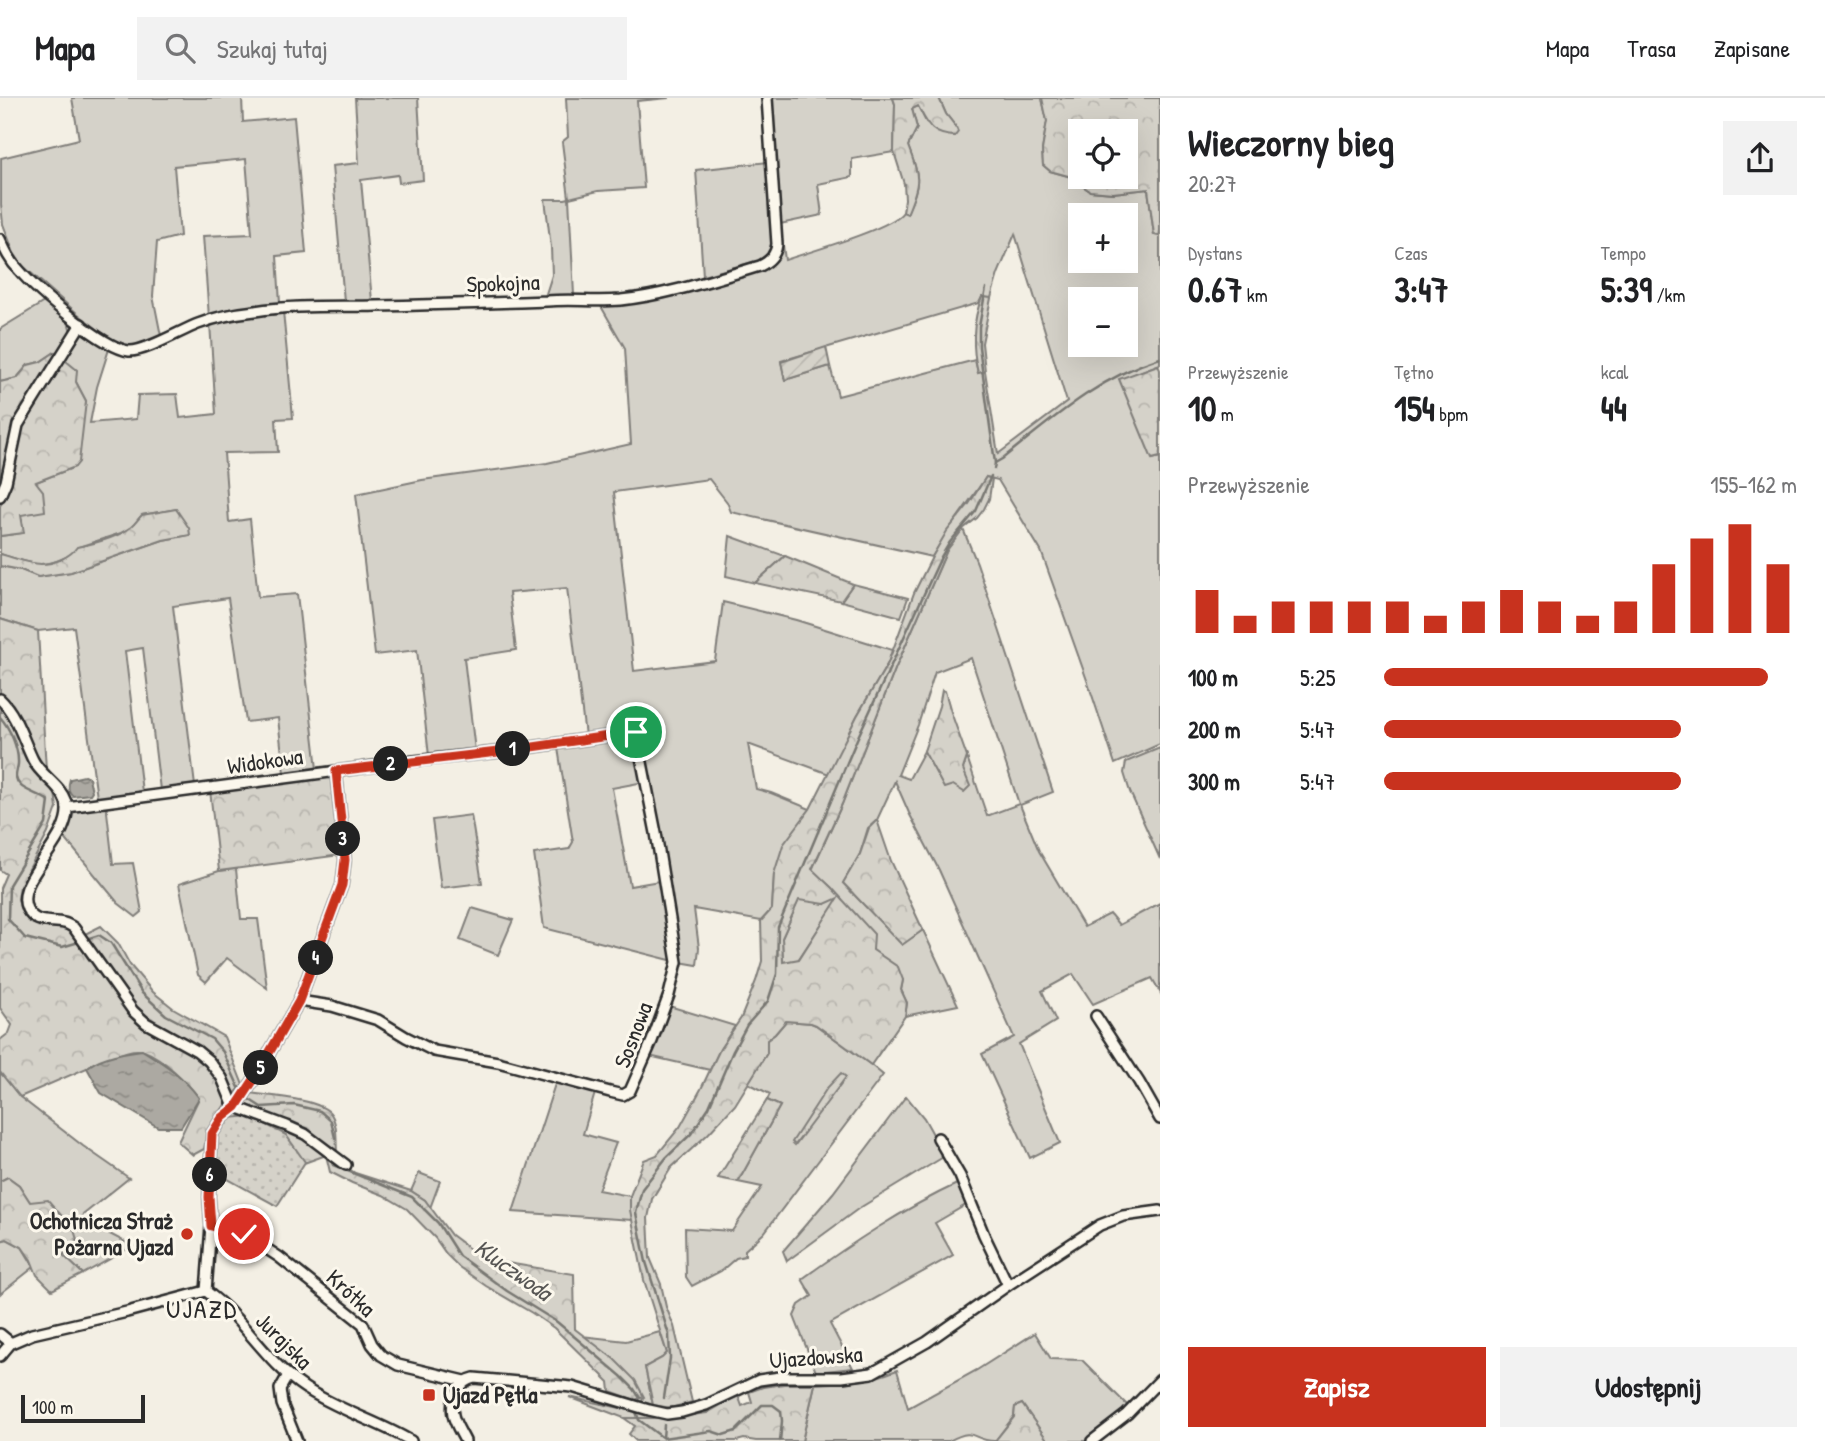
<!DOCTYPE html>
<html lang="pl">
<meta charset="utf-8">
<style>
:root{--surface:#fff;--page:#f2f2f2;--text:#202124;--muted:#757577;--line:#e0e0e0;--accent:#c8321e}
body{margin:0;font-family:"Patrick Hand",sans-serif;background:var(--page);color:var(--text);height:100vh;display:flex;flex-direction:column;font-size:26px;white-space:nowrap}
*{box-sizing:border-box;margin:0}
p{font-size:23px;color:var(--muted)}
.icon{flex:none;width:38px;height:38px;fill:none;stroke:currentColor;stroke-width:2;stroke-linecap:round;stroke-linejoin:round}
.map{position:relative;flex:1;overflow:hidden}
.drawer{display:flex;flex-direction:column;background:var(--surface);width:665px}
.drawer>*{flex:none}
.fabs{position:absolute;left:1068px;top:21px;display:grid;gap:14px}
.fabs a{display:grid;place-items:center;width:70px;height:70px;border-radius:0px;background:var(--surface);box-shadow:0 7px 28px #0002;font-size:35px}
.scale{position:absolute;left:21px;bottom:18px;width:124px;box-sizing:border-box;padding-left:7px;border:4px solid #2b2b2b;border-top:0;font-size:19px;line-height:24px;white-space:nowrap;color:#2b2b2b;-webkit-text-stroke:5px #fbf7ec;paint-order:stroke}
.pin{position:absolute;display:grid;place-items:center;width:60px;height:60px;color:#fff;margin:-30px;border:4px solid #fff;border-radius:50%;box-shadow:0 2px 7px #0007}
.km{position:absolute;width:35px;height:35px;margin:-18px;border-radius:50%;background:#222;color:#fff;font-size:19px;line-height:35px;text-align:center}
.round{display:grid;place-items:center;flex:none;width:74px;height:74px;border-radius:0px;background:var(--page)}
.overview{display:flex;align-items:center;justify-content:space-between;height:119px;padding:0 28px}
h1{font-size:38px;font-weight:700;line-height:52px}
.figures{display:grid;grid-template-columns:repeat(3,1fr);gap:10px;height:119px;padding:7px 28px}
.figures div{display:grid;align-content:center}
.figures b{font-size:35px;font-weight:700}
.figures small{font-size:19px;font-weight:400}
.figures p{font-size:19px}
.chart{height:196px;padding:14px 28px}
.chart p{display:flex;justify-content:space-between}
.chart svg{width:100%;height:126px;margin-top:7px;stroke:var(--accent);stroke-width:6}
.primary-button{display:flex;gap:14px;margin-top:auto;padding:14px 28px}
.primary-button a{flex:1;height:80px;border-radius:0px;background:var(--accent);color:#fff;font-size:28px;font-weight:700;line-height:80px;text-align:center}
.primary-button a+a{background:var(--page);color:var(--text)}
ul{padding:0 28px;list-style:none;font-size:23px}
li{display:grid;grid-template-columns:112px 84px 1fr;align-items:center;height:52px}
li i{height:18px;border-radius:9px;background:var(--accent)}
header{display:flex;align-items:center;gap:42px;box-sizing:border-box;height:98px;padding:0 35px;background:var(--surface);border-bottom:2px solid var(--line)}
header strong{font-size:33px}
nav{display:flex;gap:38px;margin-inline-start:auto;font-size:24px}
.search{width:490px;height:63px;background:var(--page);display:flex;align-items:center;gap:18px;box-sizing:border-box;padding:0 24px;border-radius:0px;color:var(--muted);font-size:26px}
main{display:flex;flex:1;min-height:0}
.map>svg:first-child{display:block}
.grass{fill:#d5d2c9;stroke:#807e7a;stroke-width:2;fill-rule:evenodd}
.forest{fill:url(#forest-crowns);stroke:#807e7a;stroke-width:2;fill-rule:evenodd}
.park{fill:url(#park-dots);stroke:#807e7a;stroke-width:2}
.garden{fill:url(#garden-furrows);stroke:#807e7a;stroke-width:2}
.water{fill:url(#water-ripples);stroke:#787772;stroke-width:2}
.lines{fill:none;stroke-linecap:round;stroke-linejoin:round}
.stream{stroke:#787772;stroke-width:2.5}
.minor-casing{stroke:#2b2b2b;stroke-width:14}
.minor{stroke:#fbf7ec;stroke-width:9}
.route-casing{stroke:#fff;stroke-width:14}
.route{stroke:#c8321e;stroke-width:9}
.poi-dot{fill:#c8321e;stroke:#fbf7ec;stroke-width:2.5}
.labels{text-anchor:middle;stroke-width:6;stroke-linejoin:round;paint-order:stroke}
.street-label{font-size:23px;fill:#2b2b2b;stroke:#fbf7ec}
.poi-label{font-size:23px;font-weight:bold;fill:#2b2b2b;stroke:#fbf7ec;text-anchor:end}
.water-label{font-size:24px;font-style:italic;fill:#585755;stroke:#fbf7ec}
.quarter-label{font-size:26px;letter-spacing:2px;fill:#2b2b2b;stroke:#fbf7ec}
</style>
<header>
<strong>Mapa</strong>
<div class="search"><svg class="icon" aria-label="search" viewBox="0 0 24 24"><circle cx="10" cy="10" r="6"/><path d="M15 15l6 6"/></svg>Szukaj tutaj</div>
<nav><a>Mapa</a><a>Trasa</a><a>Zapisane</a></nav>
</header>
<main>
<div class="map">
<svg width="1160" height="1343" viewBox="0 0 1160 1343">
<defs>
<pattern id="forest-crowns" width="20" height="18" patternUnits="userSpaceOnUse" patternTransform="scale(1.75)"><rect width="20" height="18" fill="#d5d2c9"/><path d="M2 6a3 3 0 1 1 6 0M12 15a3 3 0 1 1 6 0" fill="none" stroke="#b7b4ad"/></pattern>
<pattern id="park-dots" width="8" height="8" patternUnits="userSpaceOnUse" patternTransform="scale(1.75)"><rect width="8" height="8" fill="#d5d2c9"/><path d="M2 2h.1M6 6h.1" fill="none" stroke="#b7b4ad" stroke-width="1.8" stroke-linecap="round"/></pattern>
<pattern id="garden-furrows" width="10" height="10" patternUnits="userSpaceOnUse" patternTransform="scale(1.75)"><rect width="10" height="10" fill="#d5d2c9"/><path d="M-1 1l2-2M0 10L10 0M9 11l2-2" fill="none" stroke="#b7b4ad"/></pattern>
<pattern id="water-ripples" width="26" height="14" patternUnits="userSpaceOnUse" patternTransform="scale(1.75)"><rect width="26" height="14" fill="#aca9a2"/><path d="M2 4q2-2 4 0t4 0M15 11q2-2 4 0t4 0" fill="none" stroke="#8c8a84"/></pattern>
</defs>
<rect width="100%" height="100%" fill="#f3efe4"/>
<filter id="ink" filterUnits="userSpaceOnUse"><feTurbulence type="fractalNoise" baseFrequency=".0143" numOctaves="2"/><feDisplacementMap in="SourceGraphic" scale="14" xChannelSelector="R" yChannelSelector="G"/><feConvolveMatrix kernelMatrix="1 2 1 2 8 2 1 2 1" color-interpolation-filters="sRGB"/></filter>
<g filter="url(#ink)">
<g class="grass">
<polygon points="72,0 242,0 243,24 294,19 306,155 277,158 280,205 209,219 203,138 252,136 246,61 174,68 180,138 157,144 153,198 161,238 143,247 129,249 114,244 78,216 22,167 14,155 3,126 1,107 1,60 79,41"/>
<polygon points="355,0 418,0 423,82 399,85 398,77 361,82 372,203 344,203 332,68 359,65"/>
<polygon points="566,0 669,0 637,3 644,90 598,93 569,100 574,197 545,199 552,177 551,149 545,101 565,101 569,100 562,44 568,39"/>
<path d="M770,0H893L895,6L894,54L852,61V79L818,86L822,117L780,126L785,162C806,155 893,130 903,114L907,115C921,83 920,80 908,48L917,30L912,11L918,8L926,24L947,37L955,38L956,29L946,16L939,0H1042L1047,23L1042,52L1043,67L1050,73L1068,78L1090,93L1113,95L1148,91L1154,137L1160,138V266L1134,276L1153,361L1160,359V646L1115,666L1088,585L1041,453L998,382L986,379C968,406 948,431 932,459L731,414L727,404L709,381L614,394L634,573L715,563L723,504L796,522L892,552L888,565L857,618L829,676L748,646L756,691L771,695L810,711L799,727L774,776L772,811L761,823L694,811L699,850L697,867L674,863L544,830L534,756L569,751L573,744L558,650L603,643L631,640L635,644L644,684L612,690L630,788L665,782L638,634L585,638L567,490L509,495L516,552L464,560L475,653L429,658L417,552L375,557L356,396L422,382L547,365L631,346L625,250L598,203L631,205L691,191L777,158ZM1080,117H1125V163H1080ZM1015,136L1067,304L998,356L985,273L978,275L975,262L838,298L830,268L785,282L781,263L979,205L982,199L991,200L998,176ZM1080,201H1125V247H1080Z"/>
<polygon points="768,64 774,149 767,160 703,178 696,72"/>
<polygon points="44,204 68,223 71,234 58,256 55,254 40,264 28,267 17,280 0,284 0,231"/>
<path d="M283,213L293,320L276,321L278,354L224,355L229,424L250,421L258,499L297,496L317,671L284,675L278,620L246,624L228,500L173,508L195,688L160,692L143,550L125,553L142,694L97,700L74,529L38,533L0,521V468L21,472L38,479L71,474L163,442L189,437L176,411L142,417L132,429L121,435L78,449C70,459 54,466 41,466C29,466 12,459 0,456V438L23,435L21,417L36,384L75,369L86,303L64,261L78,236L85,233L109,251L97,289L90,325L136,321L138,297L177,296L180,320L216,316L210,225L244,217Z"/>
<path d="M963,431L977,465L1053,694L1020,707L1039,753L1084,829L1110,816L1119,827L1160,805V894L1152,880L1093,906L1073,876L1042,893L1056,923L1019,946L1060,1045L1030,1060L982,956L1014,939L939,772L909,715L895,683L877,722L868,730L860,756L843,785L902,846L923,832L958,907L905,918L907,905L901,892L903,882L873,852L839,800L798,862L783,864L782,840L799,801L825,806L832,790L812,772L842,706L896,569L947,452ZM971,560L1019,706L987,718L967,659L963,671L944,689L924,653L909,681L898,677L918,627L935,574Z"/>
<polygon points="730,438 785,458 755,485 726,478"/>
<polygon points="853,486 908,500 901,519 841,503"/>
<polygon points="1160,650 1160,761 1130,694 1124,675 1126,664"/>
<path d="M106,705L113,766L133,765L142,814L136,819L118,805L63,738C72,705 72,708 106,705Z"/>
<polygon points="471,717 482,785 441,790 432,722"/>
<polygon points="236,771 241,821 258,821 267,890 227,860 206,884 198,877 179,786 219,773"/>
<polygon points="472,810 513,822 498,857 460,842"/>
<polygon points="669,908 735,928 720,951 710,972 649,958"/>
<polygon points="786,923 811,925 816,927 871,967 883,977 764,1135 745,1152 745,1158 736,1160 721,1173 692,1188 686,1179 685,1130 732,1133 762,1089 738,1084 780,1008 767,1002 770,996 748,985 767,955 767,942 775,936"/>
<polygon points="0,974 20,999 83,1048 129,1080 79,1120 133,1148 83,1176 62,1156 79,1148 30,1104 19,1087 8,1079 0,1083"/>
<polygon points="556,983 595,995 583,1036 616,1045 598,1092 630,1098 632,1122 513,1114"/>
<polygon points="906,998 924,1020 945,1058 858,1111 787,1163 783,1153 833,1095"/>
<polygon points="419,1075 440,1083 430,1110 425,1102 411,1093"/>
<path d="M959,1085L969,1105L935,1125L953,1157L830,1226L853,1270L816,1274L794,1218L799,1207L812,1198L802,1181C852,1145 903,1111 959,1085Z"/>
<polygon points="7,1141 22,1149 34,1169 0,1196 0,1143"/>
<polygon points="660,1234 667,1255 662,1260 645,1269 653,1307 642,1304 643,1299 582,1238 626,1243"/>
<path d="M1035,1235L1051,1261L1082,1262L1129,1309L1091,1343H1048L1022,1306L1015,1309L1014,1318L995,1343C971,1343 977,1328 949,1343H802L815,1286C846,1285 867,1284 897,1272L908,1310L977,1272Z"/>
<polygon points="569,1299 667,1320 624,1320"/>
</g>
<g class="forest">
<path d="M893,0H939L946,16L956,29L958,34L955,38C931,37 928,27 918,8L912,11L917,30L908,48C920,80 921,83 907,116L903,114L905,101L904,86L894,54L895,6Z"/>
<path d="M1042,0H1160V138L1154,137L1148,91L1113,95L1090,93L1068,78L1050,73L1043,67L1042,52L1047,23ZM1080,33H1125V79H1080Z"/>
<path d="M982,199L991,200L982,245L985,273L978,275C972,251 972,223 982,199Z"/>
<polygon points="55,254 77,272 76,284 86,303 79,364 75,369 36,384 43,393 45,413 21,417 24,435 0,438 0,408 11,386 0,381 0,284 17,280 28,267 40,264"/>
<polygon points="1158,267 1160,272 1160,359 1152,361 1119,281"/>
<path d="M986,379L992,381L989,401L984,411L977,420L963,431L947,452L896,569L842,706L812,771L832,790L874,836L873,852L898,869L903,882L901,892L907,905L905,918L871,967L816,927L811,925L786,923L775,936L767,942V955L735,1007L708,1036L671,1070L652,1101L648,1120L650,1160L661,1186L666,1209L674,1228L692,1304L671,1310L653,1307L645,1269L662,1260L667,1255L644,1182L630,1112V1098L644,1062L657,1057L680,1029L701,991L720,951L741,920L756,883L762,863L761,823L772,811L774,776L783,747L810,711L857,618L888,565L914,495L932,459L947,433L969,406ZM838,800L799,861L783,864L782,840L799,802L825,806Z"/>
<path d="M176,411L189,430L190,437L163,442L71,474L38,479L21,472L0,468V456C12,459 29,466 41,466C54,466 70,459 77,449C92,446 119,439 131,429C135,426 138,421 142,417Z"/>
<polygon points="785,458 853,486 841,503 755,485"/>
<polygon points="0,521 38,533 46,672 37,664 16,613 0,598"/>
<polygon points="942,592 945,593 951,614 967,659 963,671 970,688 964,694 953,687 944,690 924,653 939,608"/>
<path d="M0,609L18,632L55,694L57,710L48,735L20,788L18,801L21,811L27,821L40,828L66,830L77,840L101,828L118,845L130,867L153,894L173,910L224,939L243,987L226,1005L208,1033L204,1051L193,1057L178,1044L199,1000C187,984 163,960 144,953C134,950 121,955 111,959C102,962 94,963 87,970L20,999L0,974V942L9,935L12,927L0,910V790L6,776L0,772Z"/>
<polygon points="333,678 341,757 219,773 210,692"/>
<polygon points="877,722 891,763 923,832 902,847 843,785 860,756 869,730"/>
<polygon points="841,975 846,979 795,1047 792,1044 827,990"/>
<path d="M250,995C269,998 320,1001 331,1016C338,1027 336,1043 337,1055L244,1005Z"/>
<polygon points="767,1002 780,1008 738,1084 718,1080"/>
<polygon points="250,1018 289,1031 355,1075 411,1093 425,1102 451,1137 483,1161 574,1176 575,1231 614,1261 635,1282 644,1299 635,1302 610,1293 609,1284 554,1230 532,1215 486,1188 459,1169 447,1157 435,1140 407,1111 383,1097 352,1085 330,1074 326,1057 304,1065"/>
<polygon points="8,1079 19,1087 30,1104 48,1102 74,1132 79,1148 63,1157 83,1176 52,1192 37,1177 31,1162 22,1149 7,1141 0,1143 0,1083"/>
<polygon points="784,1286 815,1286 802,1343 756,1343 744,1341 737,1343 636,1343 629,1336 635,1328 624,1320 667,1320 707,1315 738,1297 742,1308 752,1304 749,1294 763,1289"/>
<polygon points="1022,1306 1048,1343 995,1343 1014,1319 1015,1309"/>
</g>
<path class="park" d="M250,1018L286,1037L305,1064L277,1108L215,1074C215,1049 212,1041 229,1020Z"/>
<polygon class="garden" points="826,249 830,268 785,282 781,264"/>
<g class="water">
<path d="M84,678L89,680L92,693L90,696L73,698C67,693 68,687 70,681Z"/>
<path d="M142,952C166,967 182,977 199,1000L181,1029H158L101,995L87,970C98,959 126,954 142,952Z"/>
</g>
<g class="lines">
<g class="stream">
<polyline points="986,190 979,229 979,249 995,365 994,371"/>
<path d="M995,365L1002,361C1051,322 1099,279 1160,260"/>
<path d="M0,619C10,630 19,651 18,666C17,675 13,679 20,687C25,693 41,697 49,703L46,726L9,787L8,821L25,840L62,849L79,844"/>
<polyline points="86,841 99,837 111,845 142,895 166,917 212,941 223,954 241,994"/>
<polyline points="247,1000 261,1009 294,1007 320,1013 331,1023 335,1040"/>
<polyline points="331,1062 333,1067 412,1099 438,1125 459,1158 507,1193 557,1224 621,1278 634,1291 640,1300"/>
<polyline points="664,1300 670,1260 669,1237 646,1164 636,1115 642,1091 666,1060 691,1036 709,1009 733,953 747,927 768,903 777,876 778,829 857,641 941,459 950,444 976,413 991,378"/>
<polyline points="635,1311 639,1322 663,1340 711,1333 723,1337 736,1333 762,1307 773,1307 781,1313 782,1323 780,1343"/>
<polyline points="663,1340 664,1327"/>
</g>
<defs>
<g id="minor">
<path d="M0,141C5,152 10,163 19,172C37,193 103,250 129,253C145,254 182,232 198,226C216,219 236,215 255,213C295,207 336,209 377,208C434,207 490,205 547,203C571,201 596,204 621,202C668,197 715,181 760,168C770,163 776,157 777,146L767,0"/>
<polyline points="0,398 6,384 18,327 81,226"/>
<path d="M0,601C17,617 23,642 33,662C41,678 60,686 66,704C76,740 12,781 27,811C35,827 50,822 64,825C68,826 71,828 74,830L133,913L146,925L197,953L209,963L222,980L232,1004L236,1009L287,1028L305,1036L346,1067"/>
<polyline points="67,709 405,664 498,654 636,634 656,735 677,864 669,897 652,943 630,993 623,997 610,994 498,964 434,953 406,939 378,922 332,908 299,903"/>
<polyline points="1096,918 1139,984 1160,1021"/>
<polyline points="938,1040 960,1078 984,1137 1008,1187"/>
<polyline points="211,1128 244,1136 279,1159 363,1226 372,1246 381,1257 398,1267 465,1283"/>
<polyline points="206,1193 211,1128 209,1099 212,1036 222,1020 236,1009 253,983 299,903 342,787 345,762 336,673"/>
<path d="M206,1193C212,1198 220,1204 226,1210C253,1237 273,1269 305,1290C338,1312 377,1323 411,1343"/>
<polyline points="0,1236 11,1245"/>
<polyline points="0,1258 11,1245 32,1236 127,1214 206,1193"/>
<polyline points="288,1277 280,1291 282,1306 297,1343"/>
<path d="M465,1343C461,1335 455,1326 453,1317C450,1301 459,1283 474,1280L572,1289L649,1312L667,1316L682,1314L706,1307L759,1282L780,1279H842L872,1275L927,1244L1008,1187L1100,1127L1123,1118L1160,1113"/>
<polyline points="1092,1343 1127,1316 1160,1282"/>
</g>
</defs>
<use href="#minor" class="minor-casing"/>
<use href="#minor" class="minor"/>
</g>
</g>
<g class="lines" filter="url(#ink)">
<defs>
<polyline id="route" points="244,1136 211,1128 209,1099 212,1036 222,1020 236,1009 253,983 299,903 342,787 345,762 336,673 498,654 636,634"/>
</defs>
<use href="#route" class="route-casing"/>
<use href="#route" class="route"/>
</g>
<g class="poi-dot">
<circle cx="187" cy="1136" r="7"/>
<rect x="422" y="1290" width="14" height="14" rx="3.5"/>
</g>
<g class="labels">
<g class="street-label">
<text transform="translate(503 185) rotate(-2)" y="8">Spokojna</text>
<text transform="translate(265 663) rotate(-8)" y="8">Widokowa</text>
<text transform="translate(633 937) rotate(-69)" y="8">Sosnowa</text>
<text transform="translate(351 1195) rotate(43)" y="8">Krótka</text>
<text transform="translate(284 1243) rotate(45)" y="8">Jurajska</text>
<text transform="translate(816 1259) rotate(-4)" y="8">Ujazdowska</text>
</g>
<g class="poi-label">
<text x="173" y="1131">Ochotnicza Straż<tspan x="173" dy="26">Pożarna Ujazd</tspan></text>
<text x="443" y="1305" text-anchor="start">Ujazd Pętla</text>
</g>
<g class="water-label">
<text transform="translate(513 1172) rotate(35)" y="8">Kluczwoda</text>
</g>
<g class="quarter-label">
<text x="202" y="1220">UJAZD</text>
</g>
</g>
</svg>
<div class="fabs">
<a><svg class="icon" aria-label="locate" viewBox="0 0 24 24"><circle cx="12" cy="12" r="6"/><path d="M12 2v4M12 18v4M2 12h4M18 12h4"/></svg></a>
<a>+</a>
<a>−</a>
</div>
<div class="scale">100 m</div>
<div class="pin" style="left:636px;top:634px;background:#1e9e55"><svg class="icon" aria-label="arrive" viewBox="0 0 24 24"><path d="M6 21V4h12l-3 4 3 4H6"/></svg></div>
<div class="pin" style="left:244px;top:1136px;background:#d93025"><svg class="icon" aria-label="check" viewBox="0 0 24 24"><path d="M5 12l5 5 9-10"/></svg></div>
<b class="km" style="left:513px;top:651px">1</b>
<b class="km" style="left:391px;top:666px">2</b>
<b class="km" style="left:343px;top:741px">3</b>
<b class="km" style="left:316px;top:860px">4</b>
<b class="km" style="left:261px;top:970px">5</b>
<b class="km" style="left:210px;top:1077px">6</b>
</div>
<section class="drawer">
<div class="overview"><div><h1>Wieczorny bieg</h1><p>20:27</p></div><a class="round"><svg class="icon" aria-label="share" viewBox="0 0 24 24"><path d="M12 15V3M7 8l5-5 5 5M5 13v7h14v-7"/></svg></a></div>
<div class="figures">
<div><p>Dystans</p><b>0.67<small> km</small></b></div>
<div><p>Czas</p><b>3:47</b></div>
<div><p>Tempo</p><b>5:39<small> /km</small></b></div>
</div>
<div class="figures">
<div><p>Przewyższenie</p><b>10<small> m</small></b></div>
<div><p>Tętno</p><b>154<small> bpm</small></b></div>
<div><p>kcal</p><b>44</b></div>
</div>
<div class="chart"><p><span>Przewyższenie</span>155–162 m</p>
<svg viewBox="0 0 160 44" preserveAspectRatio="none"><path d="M5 44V29M15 44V38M25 44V33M35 44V33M45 44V33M55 44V33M65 44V38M75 44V33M85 44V29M95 44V33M105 44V38M115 44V33M125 44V20M135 44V11M145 44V6M155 44V20"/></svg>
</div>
<ul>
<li><b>100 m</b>5:25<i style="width:93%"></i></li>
<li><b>200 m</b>5:47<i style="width:72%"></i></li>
<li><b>300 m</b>5:47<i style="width:72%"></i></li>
</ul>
<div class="primary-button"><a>Zapisz</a><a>Udostępnij</a></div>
</section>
</main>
